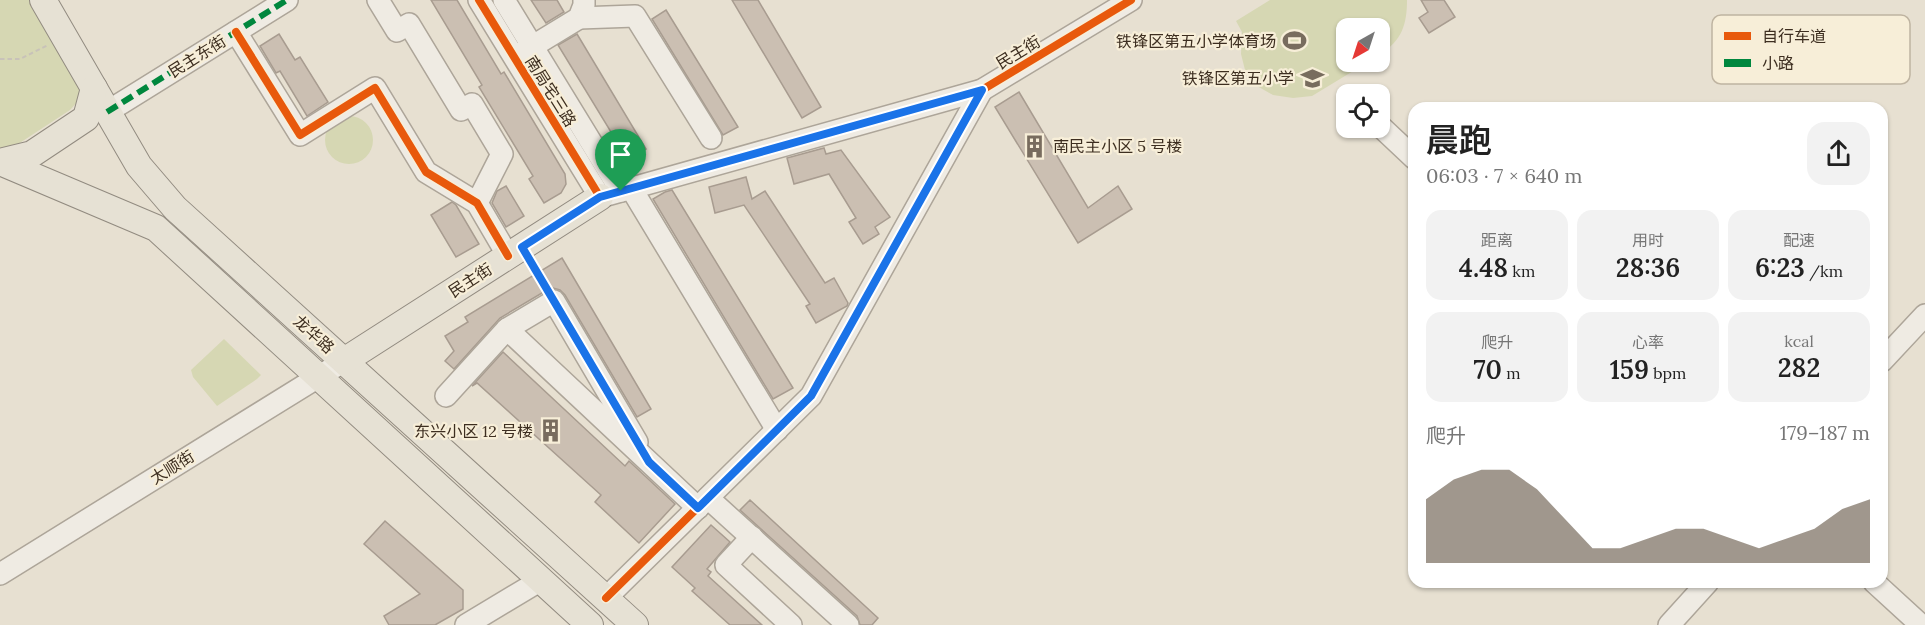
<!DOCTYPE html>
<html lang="zh">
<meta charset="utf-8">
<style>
:root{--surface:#fff;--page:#f2f2f2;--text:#222;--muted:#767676;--accent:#786c5e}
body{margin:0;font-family:Lora,"Noto Sans SC",serif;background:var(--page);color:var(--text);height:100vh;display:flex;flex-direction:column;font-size:22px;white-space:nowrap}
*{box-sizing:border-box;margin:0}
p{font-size:20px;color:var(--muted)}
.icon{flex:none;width:33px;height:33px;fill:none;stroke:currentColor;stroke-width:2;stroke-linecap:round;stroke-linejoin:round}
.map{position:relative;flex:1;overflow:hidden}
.drawer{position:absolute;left:1408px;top:102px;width:480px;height:486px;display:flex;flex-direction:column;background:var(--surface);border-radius:18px;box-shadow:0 2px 4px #0004}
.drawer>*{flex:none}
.needle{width:39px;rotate:219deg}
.fabs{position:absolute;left:1336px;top:18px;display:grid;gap:12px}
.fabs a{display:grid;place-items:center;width:54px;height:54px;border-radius:12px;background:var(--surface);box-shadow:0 2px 4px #0004;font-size:30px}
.pin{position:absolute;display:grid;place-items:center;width:51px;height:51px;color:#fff;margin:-62px -26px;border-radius:50% 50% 50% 0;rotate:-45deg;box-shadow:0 0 6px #0007}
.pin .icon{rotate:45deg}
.round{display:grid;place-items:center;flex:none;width:63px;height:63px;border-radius:18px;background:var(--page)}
.headline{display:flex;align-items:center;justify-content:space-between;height:102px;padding:0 18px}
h1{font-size:33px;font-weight:600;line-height:45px}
.metrics{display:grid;grid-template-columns:repeat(3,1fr);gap:9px;height:102px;padding:6px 18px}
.metrics div{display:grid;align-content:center;border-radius:15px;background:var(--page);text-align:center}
.metrics b{font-size:26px;font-weight:600}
.metrics small{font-size:16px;font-weight:400}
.metrics p{font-size:16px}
.chart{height:168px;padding:12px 18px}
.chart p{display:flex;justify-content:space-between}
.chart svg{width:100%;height:108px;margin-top:6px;fill:var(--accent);opacity:.7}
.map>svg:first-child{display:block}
.green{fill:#d6d7b3}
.building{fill:#cbbfb2;stroke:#a89c90;stroke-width:1.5}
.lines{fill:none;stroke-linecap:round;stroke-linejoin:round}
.minor-casing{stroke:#ada599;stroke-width:24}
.major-casing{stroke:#928b80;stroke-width:28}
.path{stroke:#c8c2b9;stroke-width:2;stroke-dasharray:4.5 3;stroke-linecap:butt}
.minor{stroke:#efebe3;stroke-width:21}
.major{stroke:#e6e1d4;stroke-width:26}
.quiet{stroke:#00873e;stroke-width:6;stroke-dasharray:12 6;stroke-linecap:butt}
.cycleway-casing{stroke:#f7eed8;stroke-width:11}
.cycleway{stroke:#e8590c;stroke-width:8}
.route-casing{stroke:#fff;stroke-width:12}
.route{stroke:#1a73e8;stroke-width:8}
.labels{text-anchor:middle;stroke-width:4.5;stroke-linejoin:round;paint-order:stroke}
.poi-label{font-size:16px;fill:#3d2e20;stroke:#f7eed8;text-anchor:end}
.street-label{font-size:16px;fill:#3d2e20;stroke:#f7eed8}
.key{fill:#f7eed8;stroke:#bfb4a1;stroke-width:1.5}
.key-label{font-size:16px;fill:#3d2e20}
</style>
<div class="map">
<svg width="1925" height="625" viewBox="0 0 1925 625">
<rect width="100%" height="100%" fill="#e7e0d1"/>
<g class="green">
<polygon points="0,0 29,0 79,80 80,92 79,100 70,110 12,148 0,150"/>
<path d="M1270,0H1407C1407,24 1402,41 1380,54V28H1347V62H1368L1312,96L1293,98L1273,95L1257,86L1245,70L1241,54L1242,32L1236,21Z"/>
<circle cx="349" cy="140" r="24"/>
<polygon points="224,339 261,375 257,379 217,406 193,377 191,370"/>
</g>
<g class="building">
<polygon points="431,0 457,0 501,74 504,72 565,174 566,184 561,193 544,203 529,179 533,176 479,87 482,85"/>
<polygon points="531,0 557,0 564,12 546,23"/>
<polygon points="732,0 758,0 821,107 802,118"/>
<polygon points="1421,0 1444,0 1455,17 1429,33 1419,18 1428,12"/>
<polygon points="666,10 738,127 723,135 652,19"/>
<polygon points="279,34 295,60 300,57 328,102 307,116 280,71 276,73 260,46"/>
<polygon points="577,34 646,149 628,160 558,45"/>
<polygon points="1019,92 1088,208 1118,186 1132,209 1078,243 995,107"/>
<polygon points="824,148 826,154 841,150 890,217 875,227 879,234 863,244 849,222 856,218 829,174 794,184 787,158"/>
<polygon points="746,177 752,199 765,191 825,283 834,278 848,303 847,306 816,323 806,306 810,304 744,205 715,213 709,187"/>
<polygon points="506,186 524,216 506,227 492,203 497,191"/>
<polygon points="672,190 793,388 773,399 653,199 665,192"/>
<polygon points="452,202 456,205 479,244 456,257 431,215"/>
<polygon points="562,258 651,409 637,417 565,295 560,290 553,288 547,290 500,318 454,369 445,361 454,351 445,336 468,322 465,317"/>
<polygon points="503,352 625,466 629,461 675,504 639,543 595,502 601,495 477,383 472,386"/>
<polygon points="750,500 878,618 872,625 860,625 857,616 740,510"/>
<polygon points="385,521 463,590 463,609 435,625 389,625 384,616 420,594 364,544"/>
<polygon points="711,525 730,542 707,569 711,572 708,576 762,625 730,625 692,591 695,588 672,567"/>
</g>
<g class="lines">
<defs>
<g id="minor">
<polyline points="378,0 397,31 409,24 461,110 472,104 502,154 477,203"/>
<polyline points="479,0 600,197 982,90 1131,0"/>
<polyline points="504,0 621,191"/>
<polyline points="579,18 635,16 711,138"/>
<polyline points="236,32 300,135 375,88 426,172 477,203 508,256"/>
<polyline points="520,54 579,18 584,5 584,0"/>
<polyline points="107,112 287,0"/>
<polyline points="1380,126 1414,158"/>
<polyline points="631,188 777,430"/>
<polyline points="507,329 554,301 637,442"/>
<polyline points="1882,361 1925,315"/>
<polyline points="446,396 507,329 698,508"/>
<polyline points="708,498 848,625"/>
<polyline points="752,537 726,565 791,625"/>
<polyline points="0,574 344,361"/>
<polyline points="1874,582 1921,625"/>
<polyline points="606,598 811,396 982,90"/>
<polyline points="466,625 541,580"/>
<polyline points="1669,625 1708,582"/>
</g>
<g id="major">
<polyline points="43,0 139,166 175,208 635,625"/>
<polyline points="0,162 156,228 590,625"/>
<polyline points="0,162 32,154 86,118 94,88"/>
<polyline points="344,361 600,197"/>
</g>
</defs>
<use href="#minor" class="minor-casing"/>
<use href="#major" class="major-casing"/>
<g class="path">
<polyline points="0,59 20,59 48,45"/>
<polyline points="531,263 545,286"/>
</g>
<use href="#minor" class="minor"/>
<use href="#major" class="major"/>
<polyline class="quiet" points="107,112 287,0"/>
<defs>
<g id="cycleway">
<polyline points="479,0 600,197 982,90 1131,0"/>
<polyline points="236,32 300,135 375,88 426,172 477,203 508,256"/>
<polyline points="606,598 811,396 982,90"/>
</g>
</defs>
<use href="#cycleway" class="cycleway-casing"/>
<use href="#cycleway" class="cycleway"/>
</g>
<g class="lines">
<defs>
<polygon id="route" points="982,90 811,396 698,508 649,462 522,247 600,197"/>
</defs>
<use href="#route" class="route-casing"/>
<use href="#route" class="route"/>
</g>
<defs>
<symbol id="stadium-bare" viewBox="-9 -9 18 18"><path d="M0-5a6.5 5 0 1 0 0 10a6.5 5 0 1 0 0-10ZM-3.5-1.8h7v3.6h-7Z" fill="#786c5e" stroke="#f7eed8" stroke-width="2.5" paint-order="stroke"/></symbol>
<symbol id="school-bare" viewBox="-9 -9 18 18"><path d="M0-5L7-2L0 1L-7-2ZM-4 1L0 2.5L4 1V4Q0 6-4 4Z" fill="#786c5e" stroke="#f7eed8" stroke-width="2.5" paint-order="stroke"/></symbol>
<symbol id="building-bare" viewBox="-9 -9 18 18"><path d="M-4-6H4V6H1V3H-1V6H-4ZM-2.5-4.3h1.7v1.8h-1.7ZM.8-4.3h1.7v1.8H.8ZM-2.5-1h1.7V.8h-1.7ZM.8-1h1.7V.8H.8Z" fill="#786c5e" stroke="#f7eed8" stroke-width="2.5" paint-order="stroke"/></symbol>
</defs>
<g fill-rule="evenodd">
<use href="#stadium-bare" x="1278" y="24" width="33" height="33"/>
<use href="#school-bare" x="1296" y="62" width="33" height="33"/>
<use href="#building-bare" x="1018" y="130" width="33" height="33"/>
<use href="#building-bare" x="534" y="414" width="33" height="33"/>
</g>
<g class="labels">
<g class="poi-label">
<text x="1276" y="47">铁锋区第五小学体育场</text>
<text x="1294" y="84">铁锋区第五小学</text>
<text x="1053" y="152" text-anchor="start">南民主小区 5 号楼</text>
<text x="533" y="437">东兴小区 12 号楼</text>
</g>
<g class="street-label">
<text transform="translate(1018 52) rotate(-31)" y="6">民主街</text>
<text transform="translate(197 56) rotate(-32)" y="6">民主东街</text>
<text transform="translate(551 91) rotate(58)" y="6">南局宅三路</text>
<text transform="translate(470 280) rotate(-33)" y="6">民主街</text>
<text transform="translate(314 334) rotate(42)" y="6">龙华路</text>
<text transform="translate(172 467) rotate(-32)" y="6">太顺街</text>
</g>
</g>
<rect x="1712" y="15" width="198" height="69" rx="9" class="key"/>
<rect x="1724" y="32" width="27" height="8" fill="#e8590c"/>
<rect x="1724" y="59" width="27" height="8" fill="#00873e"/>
<g class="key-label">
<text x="1762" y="42">自行车道</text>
<text x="1762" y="69">小路</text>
</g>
</svg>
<div class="fabs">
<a><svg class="needle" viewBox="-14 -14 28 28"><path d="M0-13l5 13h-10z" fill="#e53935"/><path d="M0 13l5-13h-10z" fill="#767676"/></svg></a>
<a><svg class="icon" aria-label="locate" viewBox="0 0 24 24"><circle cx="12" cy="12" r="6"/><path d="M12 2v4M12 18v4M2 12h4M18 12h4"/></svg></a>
</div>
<div class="pin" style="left:621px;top:191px;background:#1e9e55"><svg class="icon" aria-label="arrive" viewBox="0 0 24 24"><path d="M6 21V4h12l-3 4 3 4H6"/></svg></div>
<section class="drawer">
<div class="headline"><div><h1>晨跑</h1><p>06:03 · 7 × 640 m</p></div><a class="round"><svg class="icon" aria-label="share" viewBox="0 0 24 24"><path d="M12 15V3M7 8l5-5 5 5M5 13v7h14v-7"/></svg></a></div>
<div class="metrics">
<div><p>距离</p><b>4.48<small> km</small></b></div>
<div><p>用时</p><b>28:36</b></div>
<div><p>配速</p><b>6:23<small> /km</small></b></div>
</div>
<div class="metrics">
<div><p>爬升</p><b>70<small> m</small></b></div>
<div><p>心率</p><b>159<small> bpm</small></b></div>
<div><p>kcal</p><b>282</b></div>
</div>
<div class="chart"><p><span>爬升</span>179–187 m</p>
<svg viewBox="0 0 160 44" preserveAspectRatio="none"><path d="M0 44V18L10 10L20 6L30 6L40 14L50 26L60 38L70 38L80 34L90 30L100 30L110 34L120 38L130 34L140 30L150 22L160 18V44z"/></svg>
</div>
</section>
</div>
